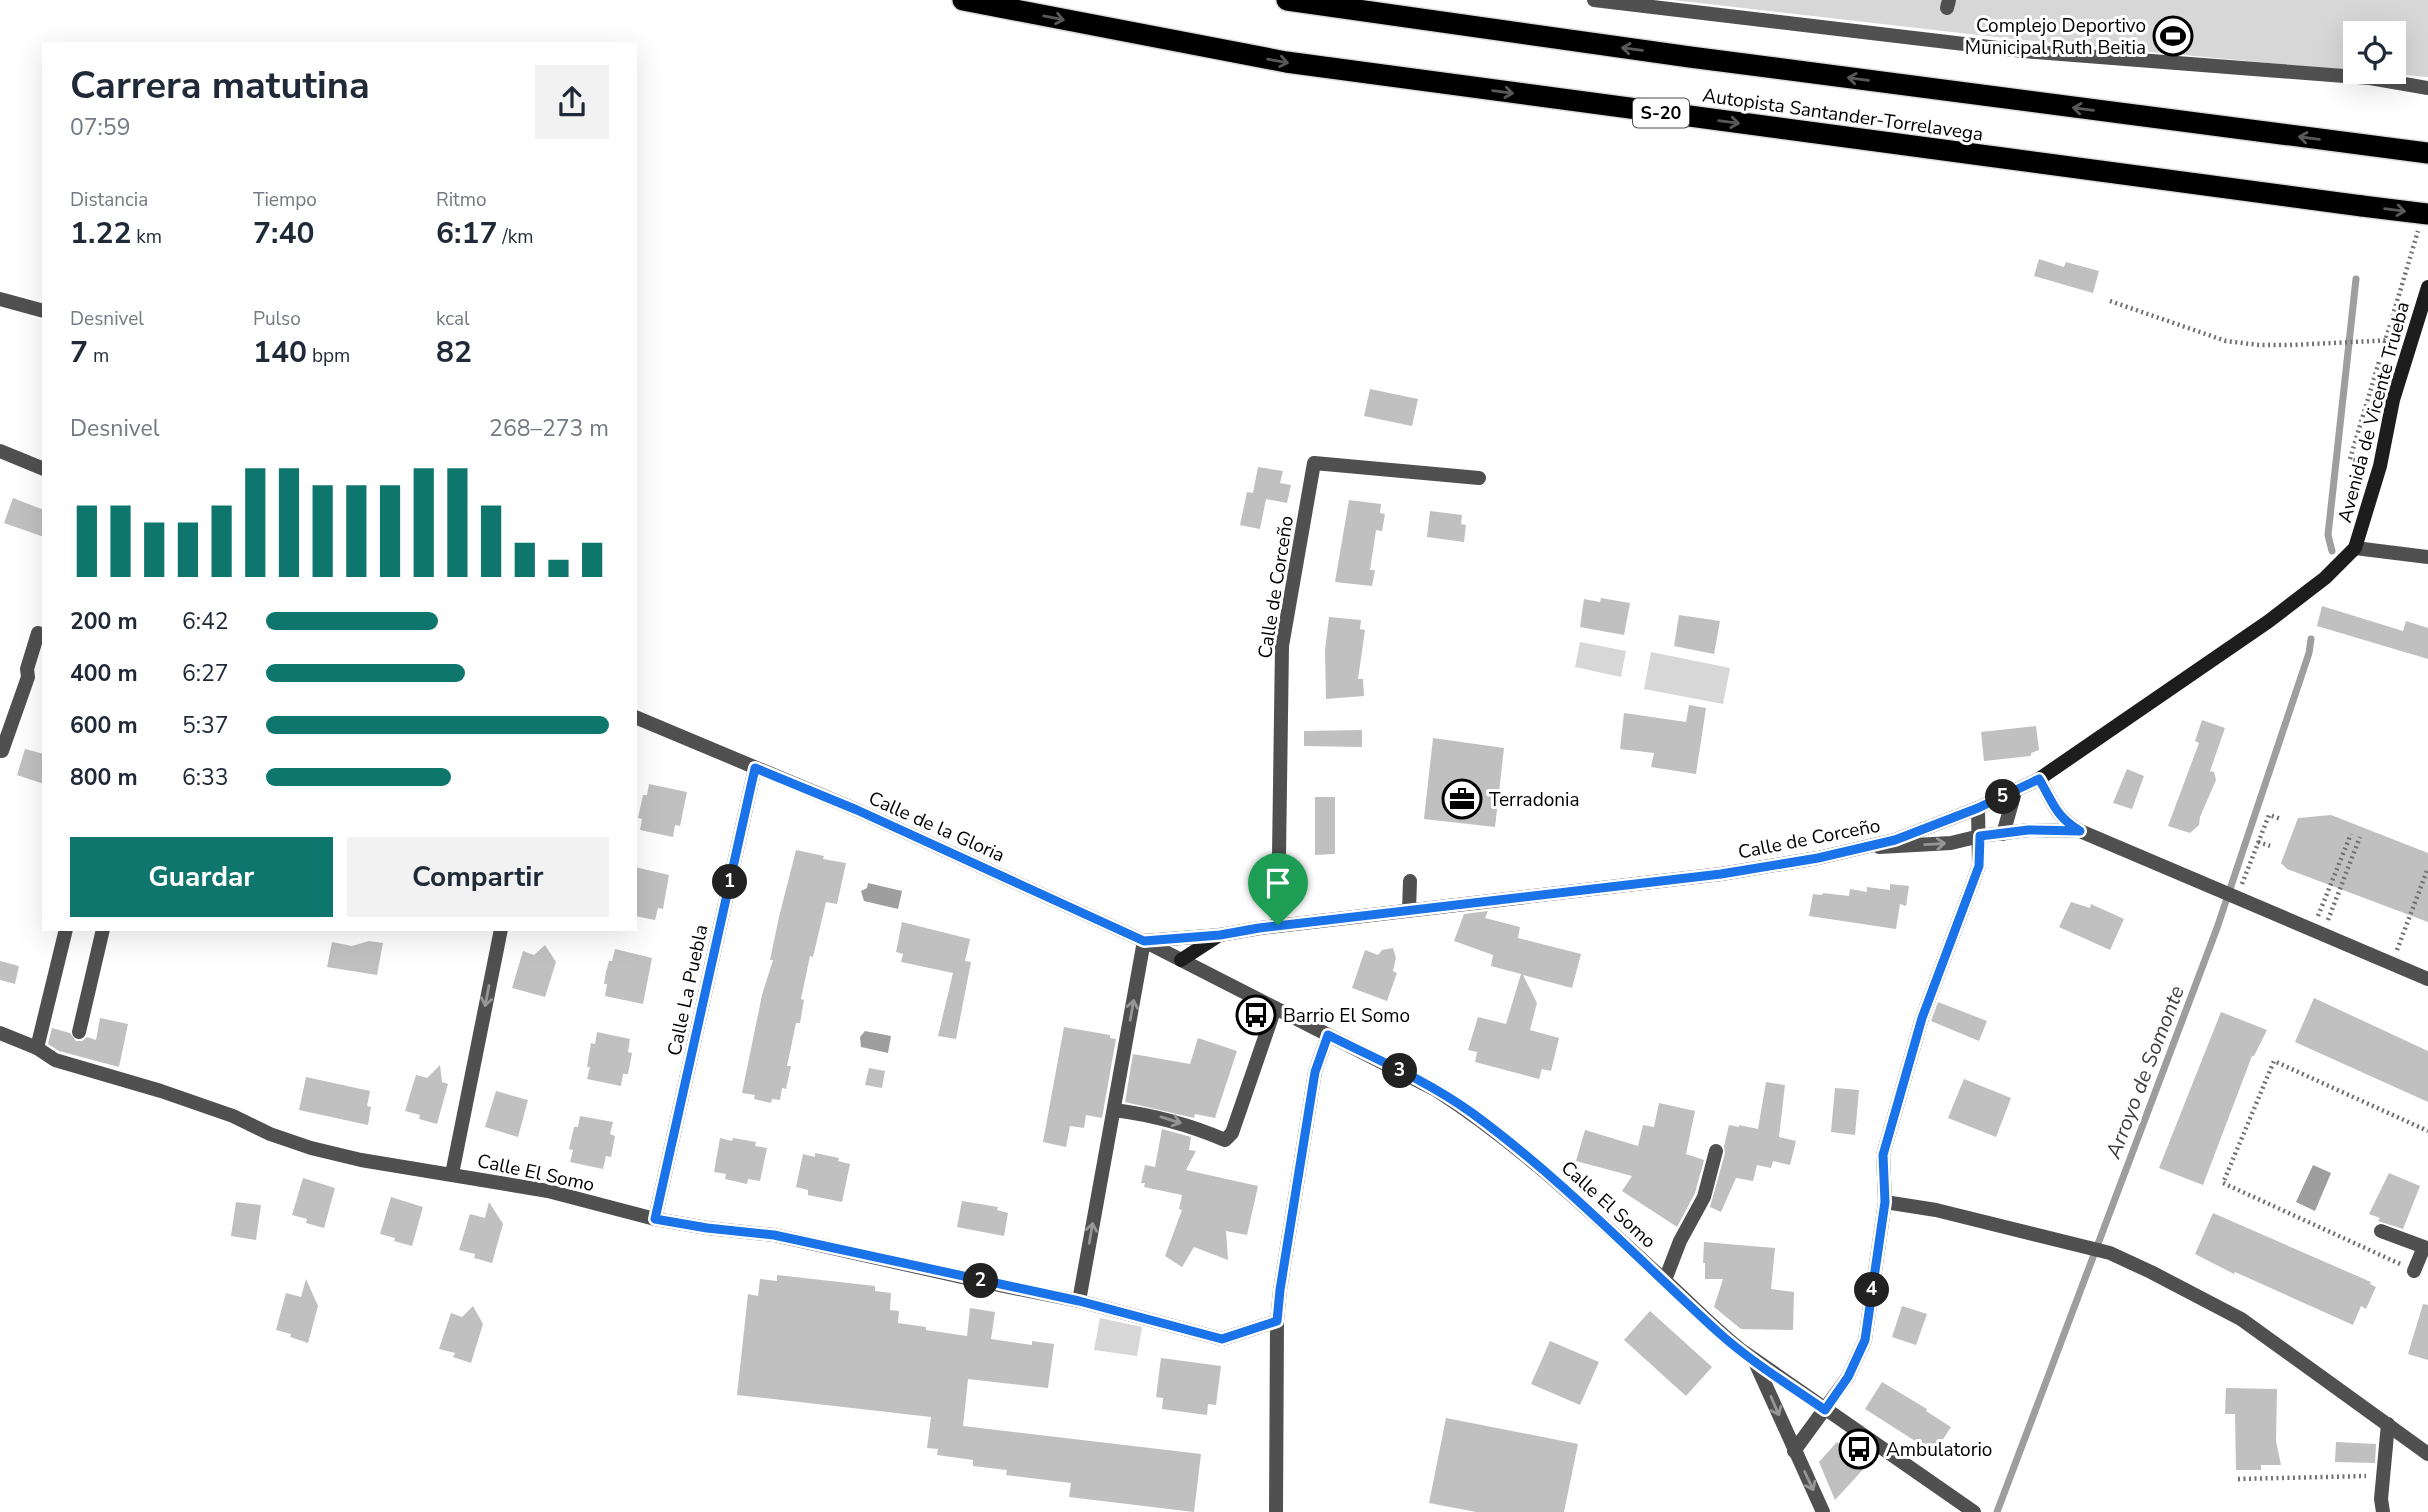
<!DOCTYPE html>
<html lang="es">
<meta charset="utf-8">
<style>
:root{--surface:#fff;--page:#f2f2f3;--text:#1f2937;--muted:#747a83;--accent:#0f766e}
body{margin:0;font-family:"Nunito Sans",sans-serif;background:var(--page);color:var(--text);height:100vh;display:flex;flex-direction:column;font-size:26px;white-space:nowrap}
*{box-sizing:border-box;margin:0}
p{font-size:23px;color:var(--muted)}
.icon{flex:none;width:38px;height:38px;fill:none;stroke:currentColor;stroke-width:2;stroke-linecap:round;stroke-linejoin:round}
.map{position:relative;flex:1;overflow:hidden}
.details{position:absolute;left:42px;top:42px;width:595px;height:889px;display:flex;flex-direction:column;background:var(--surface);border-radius:0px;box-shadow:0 7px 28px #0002}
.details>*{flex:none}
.tools{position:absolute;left:2343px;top:21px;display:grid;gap:14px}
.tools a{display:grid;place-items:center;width:63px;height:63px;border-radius:0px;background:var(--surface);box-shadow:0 7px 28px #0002;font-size:35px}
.pin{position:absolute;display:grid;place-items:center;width:60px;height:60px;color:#fff;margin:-72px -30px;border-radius:50% 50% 50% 0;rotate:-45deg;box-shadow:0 0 7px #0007}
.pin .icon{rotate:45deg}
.km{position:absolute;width:35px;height:35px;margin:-18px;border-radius:50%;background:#222;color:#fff;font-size:19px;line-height:35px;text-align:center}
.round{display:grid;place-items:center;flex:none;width:74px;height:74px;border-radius:0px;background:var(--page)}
.overview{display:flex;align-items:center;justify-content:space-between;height:119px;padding:0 28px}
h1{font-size:38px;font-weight:700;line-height:52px}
.figures{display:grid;grid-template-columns:repeat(3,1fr);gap:10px;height:119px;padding:7px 28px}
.figures div{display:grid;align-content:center}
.figures b{font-size:30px;font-weight:700}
.figures small{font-size:19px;font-weight:400}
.figures p{font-size:19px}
.chart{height:196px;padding:14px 28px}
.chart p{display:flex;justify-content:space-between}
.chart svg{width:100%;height:126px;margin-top:7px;stroke:var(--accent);stroke-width:6}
.primary-button{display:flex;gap:14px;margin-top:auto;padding:14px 28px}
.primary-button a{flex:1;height:80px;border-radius:0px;background:var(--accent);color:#fff;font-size:28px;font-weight:700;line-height:80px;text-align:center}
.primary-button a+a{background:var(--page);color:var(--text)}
ul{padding:0 28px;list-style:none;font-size:23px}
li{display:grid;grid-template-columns:112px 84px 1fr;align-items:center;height:52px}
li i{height:18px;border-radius:9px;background:var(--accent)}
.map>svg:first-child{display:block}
.green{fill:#d7d7d7}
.water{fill:#9e9e9e}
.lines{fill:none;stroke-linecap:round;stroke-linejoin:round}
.stream{stroke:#9e9e9e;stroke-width:7}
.building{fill:#c0c0c0}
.motorway-casing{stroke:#dbdbdb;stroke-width:24}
.path{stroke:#727272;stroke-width:4.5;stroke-dasharray:2 3.5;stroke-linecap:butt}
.service{stroke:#505050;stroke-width:14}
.minor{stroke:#505050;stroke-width:14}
.secondary{stroke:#1d1d1d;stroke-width:14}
.motorway{stroke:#000;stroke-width:21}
.motorway-bridge-casing{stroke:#dbdbdb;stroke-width:24;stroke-linecap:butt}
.motorway-bridge{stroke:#000;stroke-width:21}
.oneway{stroke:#595959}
.oneway2{stroke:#969696}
.route-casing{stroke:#fff;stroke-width:14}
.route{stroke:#1a73e8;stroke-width:9}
.labels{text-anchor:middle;stroke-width:6;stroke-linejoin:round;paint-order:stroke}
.shield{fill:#fff;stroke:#4c4c4c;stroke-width:2}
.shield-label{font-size:18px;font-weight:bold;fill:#000}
.poi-label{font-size:19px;fill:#000;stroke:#fff;text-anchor:start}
.street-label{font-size:19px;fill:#000;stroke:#fff}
.water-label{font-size:21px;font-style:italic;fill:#3f3f3f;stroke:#fff}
</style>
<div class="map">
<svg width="2428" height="1512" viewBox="0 0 2428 1512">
<rect width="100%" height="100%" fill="#fff"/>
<g class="green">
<polygon points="1673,0 2428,0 2428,77 2368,72 2394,72 2394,33 2356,33 2355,71 2013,39"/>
<polygon points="1580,642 1626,651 1621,677 1575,667"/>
<polygon points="1651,652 1730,668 1723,704 1644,689"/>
<polygon points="1100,1318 1142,1327 1137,1356 1094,1350"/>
</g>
<g class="water">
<polygon points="868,883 902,891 898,909 864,901 861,891 867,888"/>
<polygon points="865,1031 891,1036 888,1053 861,1047 860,1037"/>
<polygon points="2313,1165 2331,1173 2315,1211 2296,1202"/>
</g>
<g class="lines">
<g class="stream">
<polyline points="2332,551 2328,535 2356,279"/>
<polyline points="1997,1512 2217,928 2309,653 2311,639"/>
</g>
</g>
<g class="building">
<polygon points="2039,259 2064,267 2066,262 2099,271 2093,293 2034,276"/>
<polygon points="1370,389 1418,399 1412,426 1364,416"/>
<polygon points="1258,467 1283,471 1280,483 1291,485 1287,503 1266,499 1260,529 1240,525 1247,492 1253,493"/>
<polygon points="13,498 44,510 44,537 4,523"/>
<polygon points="1349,500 1381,504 1380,513 1385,514 1382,531 1376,530 1370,570 1375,570 1372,586 1335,582"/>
<polygon points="1430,511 1462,515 1461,524 1466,525 1464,542 1427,537"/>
<polygon points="1601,598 1630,603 1624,635 1580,627 1584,599 1600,602"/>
<polygon points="2322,606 2403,631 2406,621 2428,628 2428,659 2317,626"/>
<polygon points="1679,615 1720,621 1714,654 1674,646"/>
<polygon points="1329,617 1361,620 1360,629 1365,630 1358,679 1363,679 1364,696 1326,699 1325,650"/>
<polygon points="1689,705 1706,708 1696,774 1651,767 1654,753 1620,749 1624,713 1686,722"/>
<polygon points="2202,720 2225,728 2210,771 2214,772 2216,780 2200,817 2199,825 2190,833 2168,826 2199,743 2195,741"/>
<polygon points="2036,726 2039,750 2031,753 2031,756 1984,761 1981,732"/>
<polygon points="1362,730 1362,747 1304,746 1304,731"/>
<polygon points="1433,738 1504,748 1495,827 1424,819"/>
<polygon points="25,749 44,754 44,784 17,775"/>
<polygon points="2127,769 2144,776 2132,809 2113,803"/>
<polygon points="649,784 687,792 680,826 675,825 673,837 640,830 642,819 638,818 643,795 647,795"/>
<polygon points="1315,797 1335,797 1335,854 1315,855"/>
<polygon points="2331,815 2428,853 2428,922 2287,869 2281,863 2298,818"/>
<polygon points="796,850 824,856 823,859 846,863 837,904 826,902 813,957 810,956 801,999 804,1000 800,1023 796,1023 787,1066 791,1066 786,1089 782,1088 780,1100 772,1099 771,1103 754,1099 755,1095 742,1093 762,995 773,960 770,960 779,917"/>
<polygon points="635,867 669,875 663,909 658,908 655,920 635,916"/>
<polygon points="1890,884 1909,886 1906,906 1900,904 1896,929 1809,916 1813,894 1822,895 1823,893 1849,896 1850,889 1867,892 1867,887 1890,890"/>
<polygon points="2071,902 2090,908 2091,904 2124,919 2110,950 2059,927"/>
<polygon points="1488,911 1485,918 1520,927 1518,938 1581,954 1572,988 1523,975 1537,1003 1530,1030 1559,1038 1551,1071 1542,1069 1539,1079 1475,1062 1477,1052 1468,1050 1478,1017 1506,1024 1521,974 1491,966 1493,955 1454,941 1464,914"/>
<polygon points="902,922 970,939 965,961 971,962 956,1039 938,1036 953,973 901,962 903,954 896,952"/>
<polygon points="369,941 383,943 377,975 327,967 332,942 352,946"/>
<polygon points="545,945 556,962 545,997 512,988 523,951 534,955"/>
<polygon points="1393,948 1396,958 1393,971 1397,973 1387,1001 1352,988 1365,950 1378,955 1382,950"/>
<polygon points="615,949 652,958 643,1004 605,996 607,984 604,984 606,972 609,961 612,961"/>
<polygon points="0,961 19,966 15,984 0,980"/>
<polygon points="2314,998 2428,1051 2428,1102 2295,1042"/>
<polygon points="1938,1002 1987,1021 1979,1041 1931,1021"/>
<polygon points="2221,1012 2267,1030 2254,1056 2252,1056 2203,1185 2159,1168"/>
<polygon points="100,1018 128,1024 119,1067 59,1051 48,1044 52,1028 70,1033 76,1041 82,1041 87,1037 96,1040"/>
<polygon points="1064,1027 1110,1035 1110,1038 1116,1039 1102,1118 1086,1115 1084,1128 1070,1126 1066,1147 1043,1142"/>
<polygon points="597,1032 630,1039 628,1052 632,1053 628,1074 623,1074 621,1086 587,1079 590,1067 587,1067 591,1043 595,1044"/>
<polygon points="1198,1038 1237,1051 1215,1118 1195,1114 1194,1118 1125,1102 1133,1054 1190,1064"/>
<polygon points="440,1065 442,1082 448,1084 437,1124 419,1119 420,1115 405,1111 416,1075 427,1078"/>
<polygon points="869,1068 885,1071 882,1088 865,1085"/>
<polygon points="306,1077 370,1091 367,1106 371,1107 368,1125 299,1110"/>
<polygon points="1964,1079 2011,1098 1996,1137 1948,1118"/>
<polygon points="1766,1082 1785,1085 1779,1137 1796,1141 1790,1165 1773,1161 1771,1168 1757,1165 1753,1181 1736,1178 1721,1212 1710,1207 1725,1153 1724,1146 1729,1125 1739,1127 1739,1125 1758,1129"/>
<polygon points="1835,1088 1859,1090 1855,1135 1831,1132"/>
<polygon points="496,1091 528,1100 518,1137 485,1127"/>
<polygon points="1659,1103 1695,1111 1686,1154 1704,1160 1695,1193 1677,1227 1622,1191 1632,1176 1576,1161 1585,1130 1638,1146 1643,1125 1654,1127"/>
<polygon points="580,1116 613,1122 610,1134 615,1136 611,1157 606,1156 603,1169 570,1162 573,1150 569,1149 574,1127 578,1127"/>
<polygon points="1162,1129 1191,1137 1189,1150 1196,1151 1186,1170 1258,1186 1247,1235 1226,1231 1228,1260 1194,1247 1182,1267 1165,1256 1182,1210 1179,1209 1182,1195 1144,1187 1145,1183 1141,1183 1145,1165 1155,1167"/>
<polygon points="720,1138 732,1141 733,1138 756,1142 755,1146 767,1148 760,1181 748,1179 747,1184 725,1179 726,1174 714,1172"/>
<polygon points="815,1153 839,1158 838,1161 850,1164 842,1202 808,1195 808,1190 796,1187 803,1154 815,1157"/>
<polygon points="2389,1173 2420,1186 2403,1229 2378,1221 2380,1218 2369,1214"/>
<polygon points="303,1178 335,1188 324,1228 306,1223 307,1219 292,1215"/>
<polygon points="391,1197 423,1207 412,1246 394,1241 395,1238 380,1234"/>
<polygon points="962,1201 998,1207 997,1210 1008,1213 1004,1236 957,1227"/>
<polygon points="236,1202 261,1205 256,1240 231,1236"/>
<polygon points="489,1202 503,1224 492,1263 474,1258 475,1254 459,1250 470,1214 485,1218"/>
<polygon points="2213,1213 2371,1282 2370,1284 2376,1287 2366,1309 2361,1306 2353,1325 2235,1272 2234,1274 2195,1254"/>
<polygon points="1704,1242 1775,1248 1771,1289 1794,1292 1793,1330 1741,1329 1714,1307 1723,1279 1705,1279 1705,1263 1703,1263"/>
<polygon points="777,1275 875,1286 875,1291 891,1293 890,1310 899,1311 898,1323 926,1327 926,1330 967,1336 970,1308 995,1312 991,1339 1032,1345 1032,1341 1054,1344 1048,1388 968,1379 963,1426 1201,1454 1194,1512 1069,1497 1071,1483 1006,1475 1007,1470 973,1466 973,1460 937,1455 938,1449 927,1448 931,1417 737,1395 748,1294 758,1296 760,1279 777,1281"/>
<polygon points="306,1279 318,1306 308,1343 290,1337 291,1334 276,1330 286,1293 301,1297"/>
<polygon points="2423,1304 2428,1305 2428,1360 2408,1354"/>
<polygon points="473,1306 483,1324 471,1363 453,1357 455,1353 439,1349 451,1313 462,1317"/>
<polygon points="1902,1306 1927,1314 1916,1345 1892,1337"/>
<polygon points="1650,1311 1712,1367 1686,1396 1624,1340"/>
<polygon points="1550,1341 1599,1362 1580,1405 1531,1384"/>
<polygon points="1161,1358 1221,1366 1216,1405 1208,1404 1207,1415 1162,1409 1163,1398 1156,1397"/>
<polygon points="1882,1382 1927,1409 1926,1411 1951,1427 1934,1453 1865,1409"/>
<polygon points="2226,1388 2277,1389 2276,1441 2281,1465 2261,1465 2261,1470 2236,1470 2235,1414 2225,1414"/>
<polygon points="1446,1418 1578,1444 1564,1512 1476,1512 1429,1503"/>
<polygon points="1837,1442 1868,1464 1835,1500 1819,1462"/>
<polygon points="2336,1442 2376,1444 2375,1463 2335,1462"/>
</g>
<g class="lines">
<defs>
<g id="motorway">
<polyline points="963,0 1286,62 2362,206"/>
<polyline points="1287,0 1690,57 2428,153"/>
</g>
</defs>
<use href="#motorway" class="motorway-casing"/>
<g class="path">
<polyline points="2110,301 2226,341 2259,345 2290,345 2395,340"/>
<polyline points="2366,463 2350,459 2418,231"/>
<polyline points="2258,842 2270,846"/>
<polyline points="2242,884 2269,815 2281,819"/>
<polyline points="2318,916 2351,834"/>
<polyline points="2328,920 2360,837"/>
<polyline points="2397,950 2428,868"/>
<polyline points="2400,1264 2223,1183 2274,1061 2428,1131"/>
<polyline points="2238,1479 2366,1476"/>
</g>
<g class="service">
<polyline points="1947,8 1949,0"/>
<polyline points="1409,910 1410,881"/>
<polyline points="79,1032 103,929"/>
<polyline points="452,1174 501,929"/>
<polyline points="2381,1231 2424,1247 2414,1271"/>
</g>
<g class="minor">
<polyline points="1594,0 2023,51 2370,78 2428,88"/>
<polyline points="0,299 44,311"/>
<polyline points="0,451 44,469"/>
<polyline points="2355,548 2428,557"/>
<path d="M635,717L857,810L1144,941L1436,1090C1519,1143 1590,1212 1662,1278C1689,1302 1713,1328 1741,1350L1974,1512"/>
<polyline points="2,751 28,677 27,669 38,633"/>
<path d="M2039,779C2054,803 2054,815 2080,831L2428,979"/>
<polyline points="2003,834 2015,792"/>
<polyline points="1879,847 1951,843 1980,836 2029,830 2078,831"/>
<polyline points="1278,925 1282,646 1314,463 1479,478"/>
<polyline points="0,1033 37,1048 55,1060 161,1091 233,1116 270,1134 311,1148 361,1160 548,1191 655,1219 707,1228 774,1235 984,1282 1079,1301 1222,1339 1277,1321"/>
<polyline points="37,1048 66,929"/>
<path d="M1114,1110C1153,1115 1188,1124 1225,1140L1232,1133L1275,1008"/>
<polyline points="1885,1202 1936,1210 2110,1253 2151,1272 2241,1319 2428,1454"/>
<polyline points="655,1219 755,768"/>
<polyline points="1665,1280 1680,1241 1704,1197 1716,1151"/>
<polyline points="1079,1301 1144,941"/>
<polyline points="1756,1364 1823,1512"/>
<polyline points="1794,1451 1848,1377 1865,1340 1885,1202 1883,1155 1922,1018 1979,866 1978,808"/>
<polyline points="1276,1512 1277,1321 1280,1290 1315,1072 1328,1035"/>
<polyline points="2383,1512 2381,1499 2388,1424"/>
</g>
<g class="secondary">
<polyline points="1144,941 1220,935 1260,928 1721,874 1818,858 1895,840 1978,808 2039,779 2269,621 2325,578 2355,548 2380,466 2393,400 2428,287"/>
<polyline points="1181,960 1218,936"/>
</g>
<use href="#motorway" class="motorway"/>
<defs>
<polyline id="motorway-bridge" points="2362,206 2428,214"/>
</defs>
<use href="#motorway-bridge" class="motorway-bridge-casing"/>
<use href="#motorway-bridge" class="motorway-bridge"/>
</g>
<defs><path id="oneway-shaft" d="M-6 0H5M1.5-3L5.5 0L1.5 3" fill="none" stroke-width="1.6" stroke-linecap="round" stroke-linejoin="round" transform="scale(1.75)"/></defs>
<g class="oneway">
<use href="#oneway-shaft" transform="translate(1054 18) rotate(11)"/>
<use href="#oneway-shaft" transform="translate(1632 49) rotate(-172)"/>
<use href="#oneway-shaft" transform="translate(1278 61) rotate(10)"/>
<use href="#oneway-shaft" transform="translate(1858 79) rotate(-172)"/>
<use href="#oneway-shaft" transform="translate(1503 92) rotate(8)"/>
<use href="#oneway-shaft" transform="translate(2083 109) rotate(-173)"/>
<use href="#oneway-shaft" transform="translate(1729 122) rotate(8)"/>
<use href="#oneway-shaft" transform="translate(2309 138) rotate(-173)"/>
<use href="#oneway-shaft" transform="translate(2395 210) rotate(7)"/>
</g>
<g class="oneway2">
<use href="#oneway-shaft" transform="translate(1935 844) rotate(-3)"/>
<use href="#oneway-shaft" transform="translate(487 996) rotate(101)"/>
<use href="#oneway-shaft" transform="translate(1132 1010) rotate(-80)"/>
<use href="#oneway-shaft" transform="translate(1171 1120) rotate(17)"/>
<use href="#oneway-shaft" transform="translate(1091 1233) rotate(-80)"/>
<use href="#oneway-shaft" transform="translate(1775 1406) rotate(67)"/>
<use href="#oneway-shaft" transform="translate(1809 1481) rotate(65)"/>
</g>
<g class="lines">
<defs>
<path id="route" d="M755,768L857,810L1144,941L1220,935L1259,928L1721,874L1818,858L1895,840L1978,808L2039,779C2053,802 2055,816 2080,831L2028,830L1980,836L1979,866L1922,1018L1883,1155L1885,1202L1865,1340L1848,1377L1825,1410C1789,1385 1750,1361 1718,1332C1637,1258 1561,1178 1472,1113C1428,1081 1376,1059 1328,1035L1315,1072L1280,1290L1277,1321L1222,1339L1079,1301L774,1235L707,1228L655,1219Z"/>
</defs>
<use href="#route" class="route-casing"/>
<use href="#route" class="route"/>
</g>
<defs>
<symbol id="stadium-ring" viewBox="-11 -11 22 22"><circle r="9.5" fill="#fff" stroke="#000" stroke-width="1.5"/><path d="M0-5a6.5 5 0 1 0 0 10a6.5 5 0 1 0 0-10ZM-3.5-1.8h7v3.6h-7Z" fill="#000"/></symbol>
<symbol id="office-ring" viewBox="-11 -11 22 22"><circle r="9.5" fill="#fff" stroke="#000" stroke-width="1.5"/><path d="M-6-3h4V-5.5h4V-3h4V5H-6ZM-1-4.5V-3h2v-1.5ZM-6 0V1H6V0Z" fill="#000"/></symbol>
<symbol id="bus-ring" viewBox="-11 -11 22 22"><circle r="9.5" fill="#fff" stroke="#000" stroke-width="1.5"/><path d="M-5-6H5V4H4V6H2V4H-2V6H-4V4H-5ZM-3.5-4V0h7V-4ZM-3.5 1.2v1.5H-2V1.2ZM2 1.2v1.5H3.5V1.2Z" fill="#000"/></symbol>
</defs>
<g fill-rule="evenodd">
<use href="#stadium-ring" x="2151" y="14" width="44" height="44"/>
<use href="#office-ring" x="1440" y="777" width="44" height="44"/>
<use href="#bus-ring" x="1234" y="993" width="44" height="44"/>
<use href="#bus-ring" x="1837" y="1427" width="44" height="44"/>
</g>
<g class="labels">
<rect class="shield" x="1633" y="98.5" width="56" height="29" rx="5"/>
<g class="shield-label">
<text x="1661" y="119">S-20</text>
</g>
<g class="poi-label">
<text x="2146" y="32" text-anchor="end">Complejo Deportivo<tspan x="2146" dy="22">Municipal Ruth Beitia</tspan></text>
<text x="1489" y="806">Terradonia</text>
<text x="1283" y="1022">Barrio El Somo</text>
<text x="1886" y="1456">Ambulatorio</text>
</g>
<g class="street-label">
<text transform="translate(1843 114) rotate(8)" y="7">Autopista Santander-Torrelavega</text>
<text transform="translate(2373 412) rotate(-75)" y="7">Avenida de Vicente Trueba</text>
<text transform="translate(1275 587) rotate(-81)" y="7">Calle de Corceño</text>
<text transform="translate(937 826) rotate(24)" y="7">Calle de la Gloria</text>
<text transform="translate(1809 838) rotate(-11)" y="7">Calle de Corceño</text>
<text transform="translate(687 990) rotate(-78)" y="7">Calle La Puebla</text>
<text transform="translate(536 1172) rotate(12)" y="7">Calle El Somo</text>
<text transform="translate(1609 1204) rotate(42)" y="7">Calle El Somo</text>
</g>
<g class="water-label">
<text transform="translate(2145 1072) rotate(-69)" y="7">Arroyo de Somonte</text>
</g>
</g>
</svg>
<div class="tools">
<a><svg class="icon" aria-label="locate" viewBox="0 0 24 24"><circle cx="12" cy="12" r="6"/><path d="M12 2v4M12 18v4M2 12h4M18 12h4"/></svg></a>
</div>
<div class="pin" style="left:1278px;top:925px;background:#1e9e55"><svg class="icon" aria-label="arrive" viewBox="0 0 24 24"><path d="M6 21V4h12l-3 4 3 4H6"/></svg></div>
<b class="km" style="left:730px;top:882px">1</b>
<b class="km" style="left:981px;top:1281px">2</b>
<b class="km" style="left:1400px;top:1071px">3</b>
<b class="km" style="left:1872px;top:1290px">4</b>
<b class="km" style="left:2003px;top:797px">5</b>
<section class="details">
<div class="overview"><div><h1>Carrera matutina</h1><p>07:59</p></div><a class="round"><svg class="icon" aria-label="share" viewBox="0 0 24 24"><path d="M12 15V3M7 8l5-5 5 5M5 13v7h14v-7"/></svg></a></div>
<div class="figures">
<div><p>Distancia</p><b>1.22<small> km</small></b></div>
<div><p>Tiempo</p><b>7:40</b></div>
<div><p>Ritmo</p><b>6:17<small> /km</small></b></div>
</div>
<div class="figures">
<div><p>Desnivel</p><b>7<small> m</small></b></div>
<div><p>Pulso</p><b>140<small> bpm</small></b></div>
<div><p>kcal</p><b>82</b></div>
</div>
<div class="chart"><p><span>Desnivel</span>268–273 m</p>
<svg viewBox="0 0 160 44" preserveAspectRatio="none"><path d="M5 44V19M15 44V19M25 44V25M35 44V25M45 44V19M55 44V6M65 44V6M75 44V12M85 44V12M95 44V12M105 44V6M115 44V6M125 44V19M135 44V32M145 44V38M155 44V32"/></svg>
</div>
<ul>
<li><b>200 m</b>6:42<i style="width:50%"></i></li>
<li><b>400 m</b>6:27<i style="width:58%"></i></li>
<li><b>600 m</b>5:37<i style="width:100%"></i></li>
<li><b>800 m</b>6:33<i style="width:54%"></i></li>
</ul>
<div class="primary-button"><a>Guardar</a><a>Compartir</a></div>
</section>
</div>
